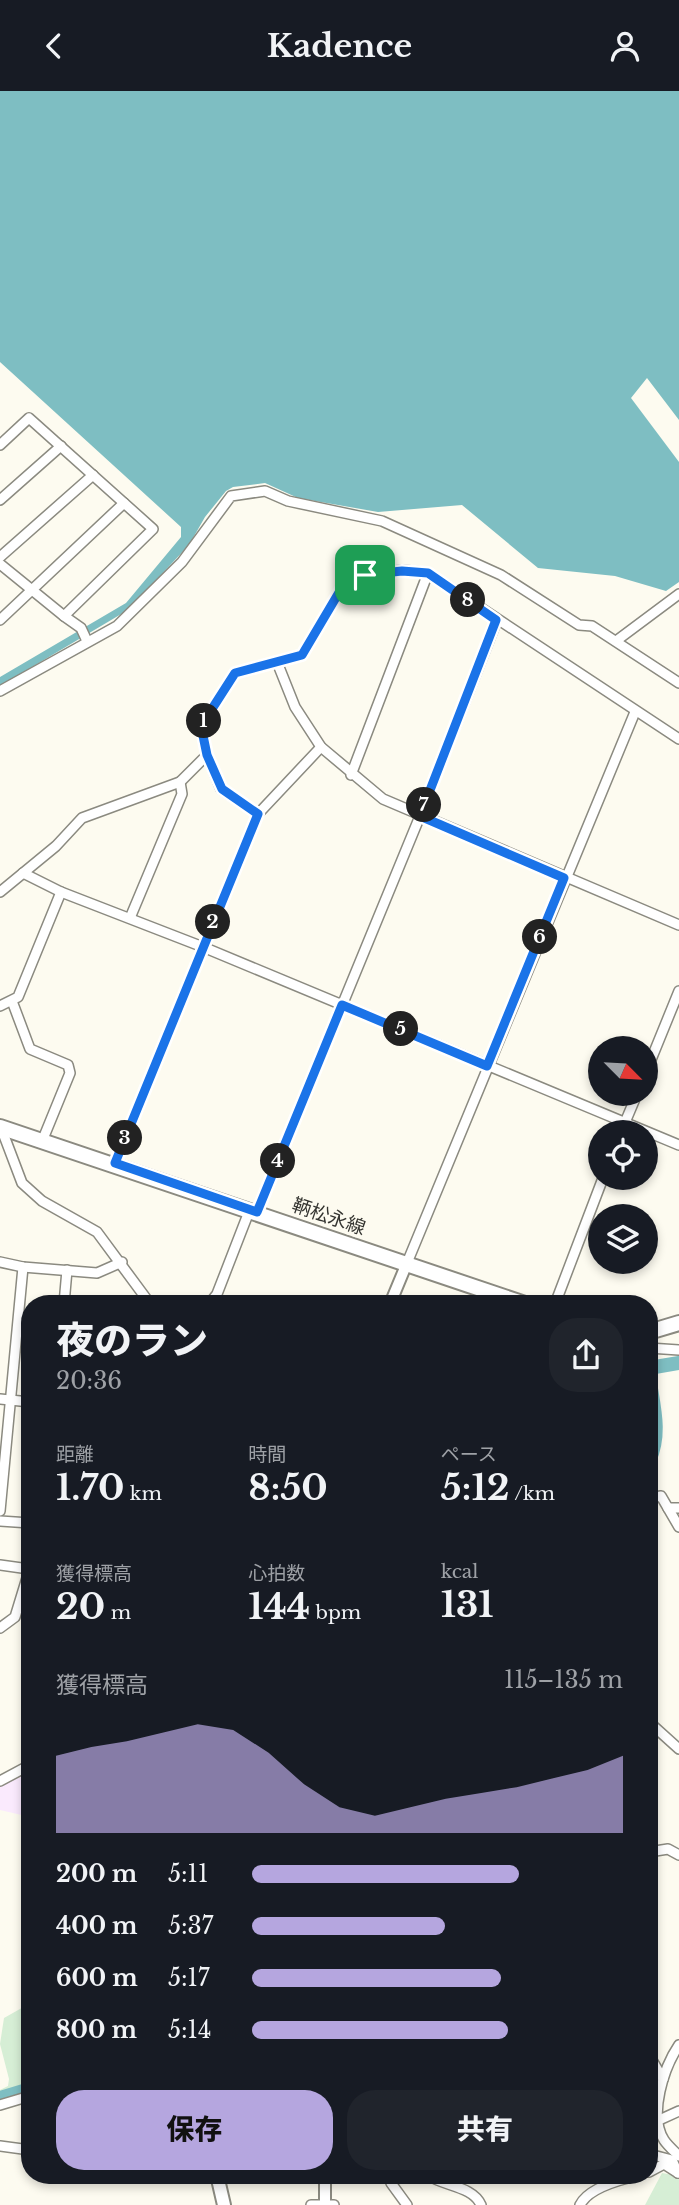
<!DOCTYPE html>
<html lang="ja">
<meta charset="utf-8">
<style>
:root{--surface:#171b24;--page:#20242c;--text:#f1f3f6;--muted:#9ea1a6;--accent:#b5a6df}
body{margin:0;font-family:"Libre Baskerville","Noto Sans JP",serif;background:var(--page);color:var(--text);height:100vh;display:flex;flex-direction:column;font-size:26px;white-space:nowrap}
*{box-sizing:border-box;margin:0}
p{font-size:23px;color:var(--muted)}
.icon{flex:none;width:38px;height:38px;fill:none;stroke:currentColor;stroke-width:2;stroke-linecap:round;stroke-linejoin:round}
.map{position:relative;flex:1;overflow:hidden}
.sheet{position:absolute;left:21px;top:1204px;width:637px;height:889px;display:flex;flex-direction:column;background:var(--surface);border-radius:28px;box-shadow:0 4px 10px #0003}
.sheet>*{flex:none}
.needle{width:46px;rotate:114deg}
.fabs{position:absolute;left:588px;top:945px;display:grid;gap:14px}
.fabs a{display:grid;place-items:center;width:70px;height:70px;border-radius:50%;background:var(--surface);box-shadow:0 4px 10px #0003;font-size:35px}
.pin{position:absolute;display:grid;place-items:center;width:60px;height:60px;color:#fff;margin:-30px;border-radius:14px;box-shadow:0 4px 10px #0006}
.km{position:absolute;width:35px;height:35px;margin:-18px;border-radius:50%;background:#222;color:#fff;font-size:19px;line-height:35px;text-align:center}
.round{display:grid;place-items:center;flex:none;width:74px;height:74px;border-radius:28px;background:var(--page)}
.overview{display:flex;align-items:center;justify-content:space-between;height:119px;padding:0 35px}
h1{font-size:38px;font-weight:800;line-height:52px}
.stats{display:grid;grid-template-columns:repeat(3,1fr);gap:10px;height:119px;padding:7px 35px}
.stats div{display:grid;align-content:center}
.stats b{font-size:35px;font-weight:800}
.stats small{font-size:19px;font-weight:400}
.stats p{font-size:19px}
.chart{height:196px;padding:14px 35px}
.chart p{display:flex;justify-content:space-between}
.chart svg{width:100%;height:126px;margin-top:7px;fill:var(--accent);opacity:.7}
.button{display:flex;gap:14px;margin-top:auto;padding:14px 35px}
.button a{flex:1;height:80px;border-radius:28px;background:var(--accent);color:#111;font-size:28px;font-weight:800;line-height:80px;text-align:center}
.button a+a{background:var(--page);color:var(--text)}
ul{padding:0 35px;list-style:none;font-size:23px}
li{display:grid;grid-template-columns:112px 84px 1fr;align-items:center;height:52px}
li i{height:18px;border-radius:9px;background:var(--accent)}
header{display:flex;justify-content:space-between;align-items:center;height:91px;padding:0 35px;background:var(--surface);font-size:32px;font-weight:800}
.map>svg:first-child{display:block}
.education{fill:#faeafd}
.green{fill:#d6eed5}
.water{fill:#7ebec2}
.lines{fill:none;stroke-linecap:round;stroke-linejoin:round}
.river{stroke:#7ebec2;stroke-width:14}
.minor-casing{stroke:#8b8a80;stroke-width:12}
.tertiary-casing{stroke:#8b8a80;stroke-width:14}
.secondary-casing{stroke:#8b8a80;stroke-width:16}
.primary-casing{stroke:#8b8a80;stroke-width:18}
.minor{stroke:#fff;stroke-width:9}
.tertiary{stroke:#fff;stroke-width:10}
.secondary{stroke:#fff;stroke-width:12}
.primary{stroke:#fff;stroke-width:14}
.route-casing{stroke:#fff;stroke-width:14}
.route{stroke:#1a73e8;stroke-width:9}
.labels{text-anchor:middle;stroke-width:6;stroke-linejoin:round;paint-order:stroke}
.street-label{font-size:19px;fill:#343430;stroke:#fdfbf0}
</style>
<header><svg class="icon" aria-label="back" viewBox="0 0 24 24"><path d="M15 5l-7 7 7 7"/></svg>Kadence<svg class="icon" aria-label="person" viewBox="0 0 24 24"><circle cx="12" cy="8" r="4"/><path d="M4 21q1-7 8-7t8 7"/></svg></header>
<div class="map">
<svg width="679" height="2114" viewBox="0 0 679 2114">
<rect width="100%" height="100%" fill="#fdfbf0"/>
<polygon class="education" points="30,1677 30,1726 0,1719 0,1694"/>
<g class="green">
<polygon points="27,1914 30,1914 30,2002 0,2010 0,1999 8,1995 9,1988 0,1953 4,1927"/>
<polygon points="662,2082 679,2085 679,2114 645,2114"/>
</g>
<polygon class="water" points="0,0 679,0 679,329 647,287 631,307 679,371 679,491 666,500 615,485 538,477 462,414 378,421 298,407 265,392 233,396 226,400 205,426 189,454 128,519 0,595 0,586 126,512 181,446 181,436 0,271"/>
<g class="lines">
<g class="river">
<polyline points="649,1277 679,1272"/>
<path d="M649,1285C653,1314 662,1342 649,1370"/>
<polyline points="0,2007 30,1998"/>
</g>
<defs>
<g id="minor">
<polyline points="0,354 29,327 153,438 64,525 81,537 87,550"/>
<polyline points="0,409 61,355"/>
<polyline points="0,466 93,384"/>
<polyline points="0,473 64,525"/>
<polyline points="0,529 124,412"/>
<polyline points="616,550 679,503"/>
<polyline points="277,571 295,616 321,656 383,708 679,834"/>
<polyline points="0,600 117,535 182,471 231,405 265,400 288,410 382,430 501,484 579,534 592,535 679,592"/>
<polyline points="351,684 428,482"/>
<polyline points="258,723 221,698 207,664 201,635 235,582 302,564 344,493 351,488 402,479 428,482 679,648"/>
<polyline points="23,782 61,801 203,856 679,1054"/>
<polyline points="0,801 56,755 82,727 180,691 207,664"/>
<polyline points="130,827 182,703 180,691"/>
<polyline points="12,910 30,958 68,974 70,982 43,1048"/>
<polyline points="0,915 18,906 61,801"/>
<polyline points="646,981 679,900"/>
<polyline points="0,1034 22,1092 42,1110 97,1141 148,1210 154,1213"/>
<polyline points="621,1041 637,1003"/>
<polyline points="115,1072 258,723 321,656"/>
<polyline points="257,1121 420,725 497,529"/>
<polyline points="0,1171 23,1176 97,1182 122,1171"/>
<polyline points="407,1172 635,621"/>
<polyline points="64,1213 67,1179"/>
<polyline points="209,1213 217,1203 250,1118"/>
<polyline points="555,1213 603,1087"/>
<polyline points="649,1257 679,1259"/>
<polyline points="0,1308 30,1311"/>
<polyline points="649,1407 661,1405 679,1436"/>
<polyline points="668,1417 679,1417"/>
<polyline points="0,1420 23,1176"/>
<polyline points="0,1430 30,1432"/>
<polyline points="0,1474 29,1478"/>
<polyline points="0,1537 15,1526 30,1477"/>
<polyline points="649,1631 679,1658"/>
<polyline points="0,1690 30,1674"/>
<polyline points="649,1761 668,1758 679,1764"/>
<path d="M679,1954C664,1976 648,2024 664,2049C668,2055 674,2060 679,2065"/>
<polyline points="649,1964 663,1988"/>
<polyline points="0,2014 30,2005"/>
<polyline points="657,2030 679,2020"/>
<polyline points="0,2055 30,2059"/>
<polyline points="649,2063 672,2069 678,2082"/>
<polyline points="649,2081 664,2073 678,2082"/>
<polyline points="391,2084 391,2092 407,2114"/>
<path d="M428,2084C443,2095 473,2095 481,2114"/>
<polyline points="311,2114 334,2114"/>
<path d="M580,2114C588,2097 622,2088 640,2084"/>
</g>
<g id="tertiary">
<polyline points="390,1213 407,1172"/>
<polyline points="325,2114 325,2084"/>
</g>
<g id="secondary">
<polyline points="649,1317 649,1350"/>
<polyline points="217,2084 224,2114"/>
</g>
<g id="primary">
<polyline points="0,1036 525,1213"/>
<polyline points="649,1241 679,1232"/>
</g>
</defs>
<use href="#minor" class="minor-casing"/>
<use href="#tertiary" class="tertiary-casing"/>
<use href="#secondary" class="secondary-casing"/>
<use href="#primary" class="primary-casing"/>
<use href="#minor" class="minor"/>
<use href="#tertiary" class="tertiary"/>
<use href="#secondary" class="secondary"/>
<use href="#primary" class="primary"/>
</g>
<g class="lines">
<defs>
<polygon id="route" points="402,480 428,482 496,529 420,725 564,787 487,975 342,914 257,1121 115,1072 258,723 222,698 207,664 201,635 235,582 302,564 344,493 365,484"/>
</defs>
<use href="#route" class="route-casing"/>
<use href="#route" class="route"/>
</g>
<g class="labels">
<g class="street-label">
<text transform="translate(329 1125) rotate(19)" y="7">鞆松永線</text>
</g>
</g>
</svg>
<div class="fabs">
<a><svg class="needle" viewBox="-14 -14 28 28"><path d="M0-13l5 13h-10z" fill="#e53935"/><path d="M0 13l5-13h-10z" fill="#9ea1a6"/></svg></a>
<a><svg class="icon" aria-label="locate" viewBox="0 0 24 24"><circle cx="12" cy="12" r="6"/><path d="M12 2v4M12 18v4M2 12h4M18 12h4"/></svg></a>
<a><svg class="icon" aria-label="layers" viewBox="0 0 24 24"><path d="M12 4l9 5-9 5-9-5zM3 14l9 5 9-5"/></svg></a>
</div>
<div class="pin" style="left:365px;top:484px;background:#1e9e55"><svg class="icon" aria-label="arrive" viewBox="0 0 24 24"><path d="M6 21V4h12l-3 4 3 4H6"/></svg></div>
<b class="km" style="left:204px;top:630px">1</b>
<b class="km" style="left:213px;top:831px">2</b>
<b class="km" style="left:125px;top:1047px">3</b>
<b class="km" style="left:278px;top:1070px">4</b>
<b class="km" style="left:401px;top:938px">5</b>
<b class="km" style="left:540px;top:846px">6</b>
<b class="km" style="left:424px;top:714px">7</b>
<b class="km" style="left:468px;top:509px">8</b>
<section class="sheet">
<div class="overview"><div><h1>夜のラン</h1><p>20:36</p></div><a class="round"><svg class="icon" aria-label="share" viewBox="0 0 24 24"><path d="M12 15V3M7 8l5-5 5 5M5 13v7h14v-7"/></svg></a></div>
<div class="stats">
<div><p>距離</p><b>1.70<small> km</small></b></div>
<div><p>時間</p><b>8:50</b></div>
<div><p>ペース</p><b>5:12<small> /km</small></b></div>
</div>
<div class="stats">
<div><p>獲得標高</p><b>20<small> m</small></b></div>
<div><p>心拍数</p><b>144<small> bpm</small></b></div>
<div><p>kcal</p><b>131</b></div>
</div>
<div class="chart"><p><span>獲得標高</span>115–135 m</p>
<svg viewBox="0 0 160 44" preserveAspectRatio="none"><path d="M0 44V17L10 14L20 12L30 9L40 6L50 8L60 16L70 27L80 35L90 38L100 35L110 32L120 30L130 28L140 25L150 22L160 17V44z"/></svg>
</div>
<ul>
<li><b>200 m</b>5:11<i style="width:72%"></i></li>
<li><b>400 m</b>5:37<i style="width:52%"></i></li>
<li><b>600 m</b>5:17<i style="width:67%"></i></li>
<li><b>800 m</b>5:14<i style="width:69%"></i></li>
</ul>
<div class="button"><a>保存</a><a>共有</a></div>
</section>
</div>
